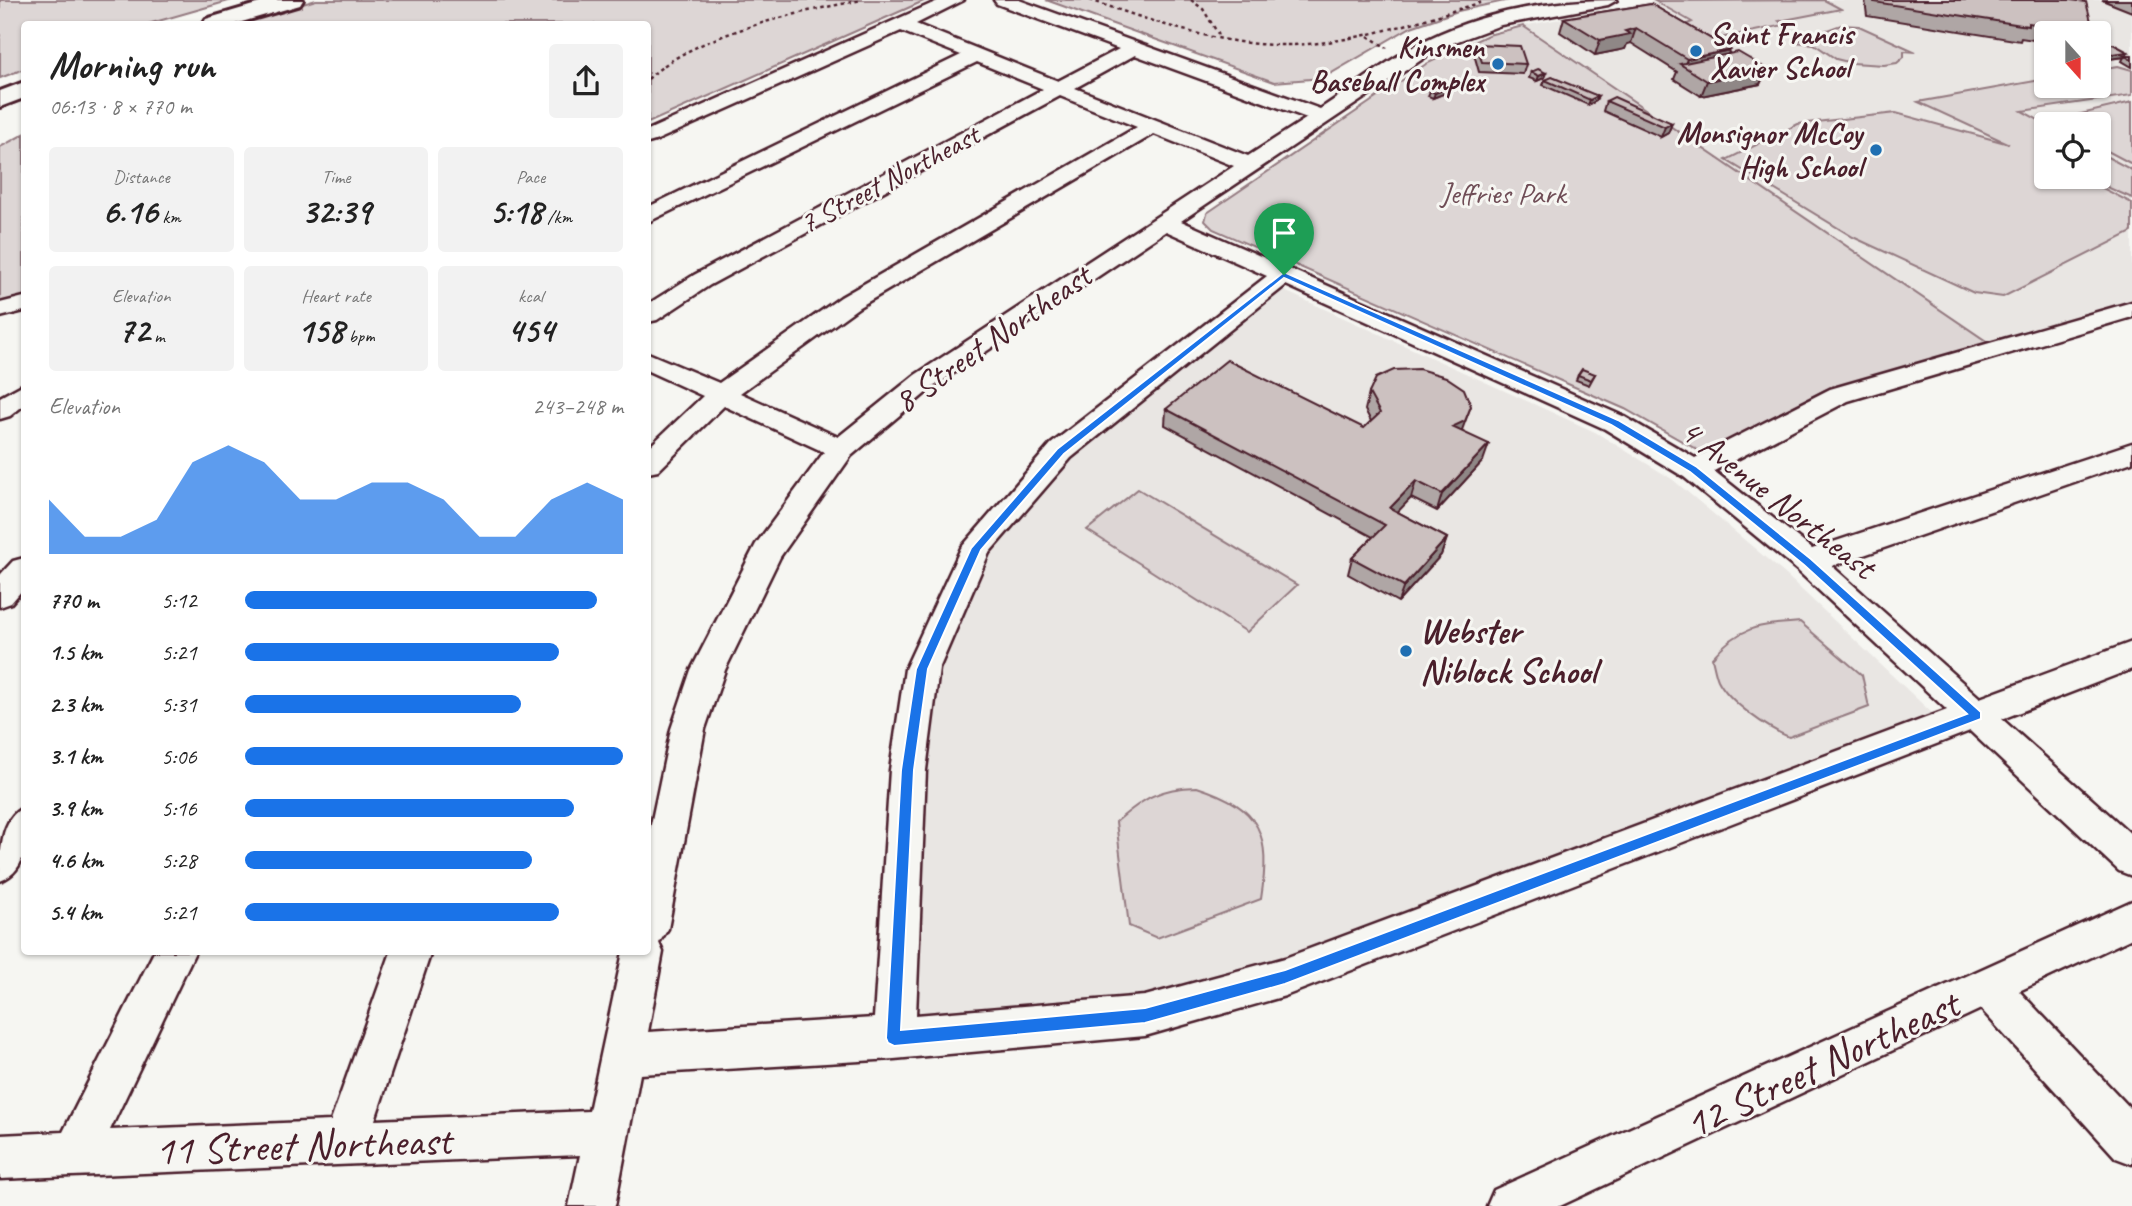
<!DOCTYPE html>
<meta charset="utf-8">
<style>
:root{--surface:#fff;--page:#f2f2f2;--text:#222;--muted:#767676;--accent:#1a73e8}
body{margin:0;font-family:Caveat,sans-serif;background:var(--page);color:var(--text);height:100vh;display:flex;flex-direction:column;font-size:26px;white-space:nowrap}
*{box-sizing:border-box;margin:0}
p{font-size:23px;color:var(--muted)}
.icon{flex:none;width:38px;height:38px;fill:none;stroke:currentColor;stroke-width:2;stroke-linecap:round;stroke-linejoin:round}
.map{position:relative;flex:1;overflow:hidden}
.details{position:absolute;left:21px;top:21px;width:630px;height:934px;display:flex;flex-direction:column;background:var(--surface);border-radius:7px;box-shadow:0 2px 5px #0004}
.details>*{flex:none}
.needle{width:46px;rotate:159deg}
.buttons{position:absolute;left:2034px;top:21px;display:grid;gap:14px}
.buttons a{display:grid;place-items:center;width:77px;height:77px;border-radius:7px;background:var(--surface);box-shadow:0 2px 5px #0004;font-size:35px}
.pin{position:absolute;display:grid;place-items:center;width:60px;height:60px;color:#fff;margin:-72px -30px;border-radius:50% 50% 50% 0;rotate:-45deg;box-shadow:0 0 7px #0007}
.pin .icon{rotate:45deg}
.round{display:grid;place-items:center;flex:none;width:74px;height:74px;border-radius:7px;background:var(--page)}
.headline{display:flex;align-items:center;justify-content:space-between;height:119px;padding:0 28px}
h1{font-size:38px;font-weight:700;line-height:52px}
.figures{display:grid;grid-template-columns:repeat(3,1fr);gap:10px;height:119px;padding:7px 28px}
.figures div{display:grid;align-content:center;border-radius:7px;background:var(--page);text-align:center}
.figures b{font-size:35px;font-weight:700}
.figures small{font-size:19px;font-weight:400}
.figures p{font-size:19px}
.chart{height:196px;padding:14px 28px}
.chart p{display:flex;justify-content:space-between}
.chart svg{width:100%;height:126px;margin-top:7px;fill:var(--accent);opacity:.7}
ul{padding:0 28px;list-style:none;font-size:23px}
li{display:grid;grid-template-columns:112px 84px 1fr;align-items:center;height:52px}
li i{height:18px;border-radius:9px;background:var(--accent)}
.map>svg:first-child{display:block}
.built{fill:#e9e6e3;fill-rule:evenodd}
.green{fill:#ddd6d5;stroke:#947a80;stroke-width:2}
.lines{fill:none;stroke-linecap:round;stroke-linejoin:round}
.minor-casing{stroke:#4a1f2b;stroke-width:5}
.major-casing{stroke:#4a1f2b;stroke-width:6}
.path{stroke:#4a1f2b;stroke-width:2.5;stroke-dasharray:3.5 3.5;stroke-linecap:butt}
.minor{fill:#f6f6f2;fill-rule:evenodd}
.major{fill:#f6f6f2;fill-rule:evenodd}
.wall{fill:#afa6a5;stroke:#4a1f2b;stroke-width:2}
.shaded-wall{fill:#8f8786;stroke:#4a1f2b;stroke-width:2}
.building{fill:#ccc1c0;stroke:#4a1f2b;stroke-width:2}
.route{fill:#1a73e8;stroke:#fff;stroke-width:2;fill-rule:evenodd}
.poi-dot{fill:#1f6fb2;stroke:#f6f6f2;stroke-width:2.5}
.labels{text-anchor:middle;stroke-width:6;stroke-linejoin:round;paint-order:stroke}
.far-poi-label{font-size:30px;font-weight:bold;fill:#4a1f2b;stroke:#f6f6f2;text-anchor:end}
.far-street-label{font-size:30px;fill:#4a1f2b;stroke:#f6f6f2}
.far-park-label{font-size:30px;fill:#6f4d56;stroke:#f6f6f2}
.street-label{font-size:35px;fill:#4a1f2b;stroke:#f6f6f2}
.poi-label{font-size:35px;font-weight:bold;fill:#4a1f2b;stroke:#f6f6f2;text-anchor:start}
.near-street-label{font-size:42px;fill:#4a1f2b;stroke:#f6f6f2}
</style>
<div class="map">
<svg width="2132" height="1206" viewBox="0 0 2132 1206">
<rect width="100%" height="100%" fill="#f6f6f2"/>
<filter id="ink" filterUnits="userSpaceOnUse"><feTurbulence type="fractalNoise" baseFrequency=".0143" numOctaves="2"/><feDisplacementMap in="SourceGraphic" scale="14" xChannelSelector="R" yChannelSelector="G"/><feConvolveMatrix kernelMatrix="1 2 1 2 8 2 1 2 1" color-interpolation-filters="sRGB"/></filter>
<g filter="url(#ink)">
<g class="built">
<path d="M1660,0H2132V301L1989,343L1523,26ZM2046,33H2098V86H2046ZM2046,124H2098V177H2046Z"/>
<polygon points="1278,288 1595,432 1672,479 1785,574 1935,716 1285,964 1144,1001 914,1018 924,769 939,665 990,550 1068,458"/>
</g>
<g class="green">
<polygon points="0,0 232,0 148,24 24,24 24,69 0,78"/>
<polygon points="316,0 926,0 648,123 648,24 237,24"/>
<polygon points="1046,0 1509,0 1458,11 1411,27 1323,78 1274,82"/>
<polygon points="1824,0 1841,9 1779,21 1784,25 1711,40 1685,25 1692,22 1655,1"/>
<polygon points="1841,25 1859,26 1916,52 1904,51 1904,57 1897,63 1884,65 1852,63 1836,59 1814,44 1794,42"/>
<polygon points="1523,26 1989,343 1825,390 1703,453 1625,409 1213,229 1205,221 1207,213 1426,64 1488,35"/>
<polygon points="2118,66 2132,70 2132,95 2022,111 2046,124 2046,177 2081,177 2132,203 2132,232 2003,297 1974,293 1853,237 1726,160 1798,124 1896,113 2009,144 1918,102 2046,79 2046,86 2098,86 2098,69"/>
<polygon points="2132,102 2132,164 2098,146 2098,124 2057,124 2051,121"/>
<polygon points="24,134 24,301 0,307 0,147"/>
<polygon points="2098,152 2132,170 2132,198 2084,177 2098,177"/>
<polygon points="1138,489 1297,585 1247,632 1087,530"/>
<path d="M1800,622L1862,675L1869,707L1789,737C1767,728 1729,702 1718,680C1715,673 1714,665 1712,658C1739,626 1760,625 1800,622Z"/>
<path d="M1197,787C1262,808 1271,835 1261,899L1157,938L1129,926L1116,822C1144,798 1159,788 1197,787Z"/>
</g>
<g class="lines">
<defs>
<g id="minor">
<path d="M940,0H964L916,24L1058,81L1119,49L997,4L994,0H1019L1320,109C1355,86 1391,57 1428,39C1486,11 1553,0 1617,0L1608,5L1501,25L1439,48L1181,221L1625,417L1695,458L1830,389L2132,302V317L1848,401L1714,471L1812,549L2132,443V462L1832,566L1980,698L2132,642V669L2002,719L2132,835V876L2119,871L1970,731L1285,996L1145,1036L894,1059L640,1074L615,1206H569L580,1155L0,1179V1135L63,1132L154,952H195L110,1130L331,1121L391,952H431L375,1120L589,1111L623,952H648V839L671,729L691,670L756,544L824,452L724,406L658,471L648,473V448L703,396L648,371V353L719,383L841,297L1137,127L1060,96L710,285L657,320L648,322V304L694,275L1043,89L977,62L648,222V207L961,55L901,31L655,141L648,143V130ZM1135,55L1307,118L1248,156L1075,88ZM1154,134L1234,166L915,375L838,437L740,393L859,307ZM1166,231L1267,276L1051,444L961,548L905,669L890,770L874,1018L648,1032L663,952L659,943L668,929L705,729L725,670L780,557L851,456L933,387ZM1286,285L1605,429L1684,477L1797,570L1947,710L1285,958L1145,996L916,1015L926,770L939,669L989,553L1071,458Z"/>
<polygon points="24,297 24,311 0,317 0,303"/>
<polygon points="24,384 24,405 10,416 0,419 0,397"/>
<polygon points="24,558 24,588 11,603 0,607 0,575 13,561"/>
<path d="M24,807C27,834 30,870 0,881C0,853 0,818 24,807Z"/>
<polygon points="2132,901 2132,938 2019,991 2132,1110 2132,1164 2116,1158 1981,1009 1560,1206 1487,1206 1494,1190"/>
</g>
<g id="major">
<polygon points="270,0 303,0 300,5 235,24 203,24 206,19"/>
<polygon points="24,82 24,98 0,107 0,91"/>
</g>
</defs>
<use href="#minor" class="minor-casing"/>
<use href="#major" class="major-casing"/>
<g class="path">
<path d="M1090,0C1155,22 1222,47 1291,45C1357,43 1420,20 1483,2"/>
<polyline points="1191,0 1203,9 1220,37"/>
<polyline points="1368,36 1387,48"/>
<path d="M648,79C693,34 799,12 862,0"/>
</g>
<use href="#minor" class="minor"/>
<use href="#major" class="major"/>
</g>
<g class="wall">
<polygon points="1865,0 2071,0 2094,33 2046,33 2046,42 2021,38 2020,41 1867,16"/>
<polygon points="2102,0 2132,0 2132,12"/>
<polygon points="1651,4 1730,50 1728,54 1767,69 1760,84 1701,96 1674,79 1677,72 1631,43 1627,44 1625,49 1595,55 1560,32 1564,18"/>
<polygon points="1476,44 1526,64 1523,74 1479,72 1474,54"/>
<polygon points="2098,45 2126,56 2132,56 2132,67 2122,61 2124,57 2108,59 2098,54"/>
<polygon points="1531,72 1544,78 1537,81 1529,78"/>
<polygon points="1545,80 1598,96 1596,101 1588,105 1543,85"/>
<polygon points="1430,91 1448,92 1433,98 1428,96"/>
<polygon points="1606,101 1672,123 1668,133 1661,137 1603,111"/>
<polygon points="1595,374 1589,385 1576,380 1578,375"/>
<polygon points="1369,393 1462,431 1483,461 1437,511 1411,498 1397,512 1447,538 1441,555 1398,602 1348,574 1352,558 1373,537 1165,425 1166,409 1364,428 1371,421 1365,410"/>
</g>
<g class="shaded-wall">
<polygon points="1636,28 1631,43 1627,44 1625,49 1595,55 1600,40 1625,31"/>
<polygon points="1730,50 1723,65 1684,66 1687,59"/>
<polygon points="2128,52 2125,57 2108,59 2112,54"/>
<polygon points="1767,69 1760,84 1701,96 1707,81"/>
<polygon points="1546,73 1544,78 1537,81 1539,76"/>
<polygon points="1450,87 1448,92 1433,98 1435,93"/>
<polygon points="1598,96 1596,101 1588,105 1590,100"/>
<polygon points="1672,123 1668,133 1661,137 1665,127"/>
<polygon points="1471,406 1459,438 1452,427"/>
<polygon points="1489,444 1483,461 1437,511 1442,494"/>
<polygon points="1416,481 1411,498 1385,525 1390,508"/>
<polygon points="1447,538 1441,555 1398,602 1404,586"/>
</g>
<g class="building">
<polygon points="1874,0 2071,0 2086,2 2094,33 2028,23 2028,26 1874,2"/>
<polygon points="1651,4 1730,50 1687,59 1636,28 1625,31 1630,34 1600,40 1564,18"/>
<polygon points="1476,44 1520,46 1526,64 1482,62"/>
<polygon points="2113,44 2128,52 2112,54 2098,47 2098,45"/>
<polygon points="1738,52 1767,69 1707,81 1680,64"/>
<polygon points="2125,56 2132,56 2132,60"/>
<polygon points="1538,69 1546,73 1539,76 1531,72"/>
<polygon points="1552,77 1598,96 1590,100 1545,80"/>
<polygon points="1445,84 1450,87 1435,93 1430,91"/>
<polygon points="1614,97 1672,123 1665,127 1606,101"/>
<polygon points="1227,360 1364,428 1380,413 1369,393 1376,378 1394,370 1419,369 1446,377 1464,389 1471,406 1465,421 1452,427 1489,444 1442,494 1416,481 1390,508 1447,538 1404,586 1352,558 1385,525 1166,409"/>
<polygon points="1582,369 1595,374 1591,380 1578,375"/>
</g>
</g>
<path class="route" d="M1284,272L1618,420L1697,467L1811,559L1981,712V719L1285,984L1145,1023L894,1046L888,1043L886,1038L901,770L916,669L971,548L1057,449ZM1284,278L1611,425L1690,472L1804,565L1967,714L1285,970L1145,1008L901,1030L914,770L928,669L981,550L1064,454Z"/>
<g class="poi-dot">
<circle cx="1696" cy="51" r="7"/>
<circle cx="1498" cy="64" r="7"/>
<circle cx="1876" cy="150" r="7"/>
<circle cx="1406" cy="651" r="7"/>
</g>
<g class="labels">
<g class="far-poi-label">
<text x="1710" y="44" text-anchor="start">Saint Francis<tspan x="1710" dy="34">Xavier School</tspan></text>
<text x="1484" y="57">Kinsmen<tspan x="1484" dy="34">Baseball Complex</tspan></text>
<text x="1862" y="143">Monsignor McCoy<tspan x="1862" dy="34">High School</tspan></text>
</g>
<g class="far-street-label">
<text transform="translate(889 179) rotate(-28)" y="10">7 Street Northeast</text>
</g>
<g class="far-park-label">
<text x="1503" y="203">Jeffries Park</text>
</g>
<g class="street-label">
<text transform="translate(992 338) rotate(-35)" y="12">8 Street Northeast</text>
<text transform="translate(1778 498) rotate(38)" y="12">4 Avenue Northeast</text>
</g>
<g class="poi-label">
<text x="1420" y="643">Webster<tspan x="1420" dy="40">Niblock School</tspan></text>
</g>
<g class="near-street-label">
<text transform="translate(1821 1063) rotate(-25)" y="15">12 Street Northeast</text>
<text transform="translate(303 1144) rotate(-2)" y="15">11 Street Northeast</text>
</g>
</g>
</svg>
<div class="buttons">
<a><svg class="needle" viewBox="-14 -14 28 28"><path d="M0-13l5 13h-10z" fill="#e53935"/><path d="M0 13l5-13h-10z" fill="#767676"/></svg></a>
<a><svg class="icon" aria-label="locate" viewBox="0 0 24 24"><circle cx="12" cy="12" r="6"/><path d="M12 2v4M12 18v4M2 12h4M18 12h4"/></svg></a>
</div>
<div class="pin" style="left:1284px;top:275px;background:#1e9e55"><svg class="icon" aria-label="arrive" viewBox="0 0 24 24"><path d="M6 21V4h12l-3 4 3 4H6"/></svg></div>
<section class="details">
<div class="headline"><div><h1>Morning run</h1><p>06:13 · 8 × 770 m</p></div><a class="round"><svg class="icon" aria-label="share" viewBox="0 0 24 24"><path d="M12 15V3M7 8l5-5 5 5M5 13v7h14v-7"/></svg></a></div>
<div class="figures">
<div><p>Distance</p><b>6.16<small> km</small></b></div>
<div><p>Time</p><b>32:39</b></div>
<div><p>Pace</p><b>5:18<small> /km</small></b></div>
</div>
<div class="figures">
<div><p>Elevation</p><b>72<small> m</small></b></div>
<div><p>Heart rate</p><b>158<small> bpm</small></b></div>
<div><p>kcal</p><b>454</b></div>
</div>
<div class="chart"><p><span>Elevation</span>243–248 m</p>
<svg viewBox="0 0 160 44" preserveAspectRatio="none"><path d="M0 44V25L10 38L20 38L30 32L40 12L50 6L60 12L70 25L80 25L90 19L100 19L110 25L120 38L130 38L140 25L150 19L160 25V44z"/></svg>
</div>
<ul>
<li><b>770 m</b>5:12<i style="width:93%"></i></li>
<li><b>1.5 km</b>5:21<i style="width:83%"></i></li>
<li><b>2.3 km</b>5:31<i style="width:73%"></i></li>
<li><b>3.1 km</b>5:06<i style="width:100%"></i></li>
<li><b>3.9 km</b>5:16<i style="width:87%"></i></li>
<li><b>4.6 km</b>5:28<i style="width:76%"></i></li>
<li><b>5.4 km</b>5:21<i style="width:83%"></i></li>
</ul>
</section>
</div>
